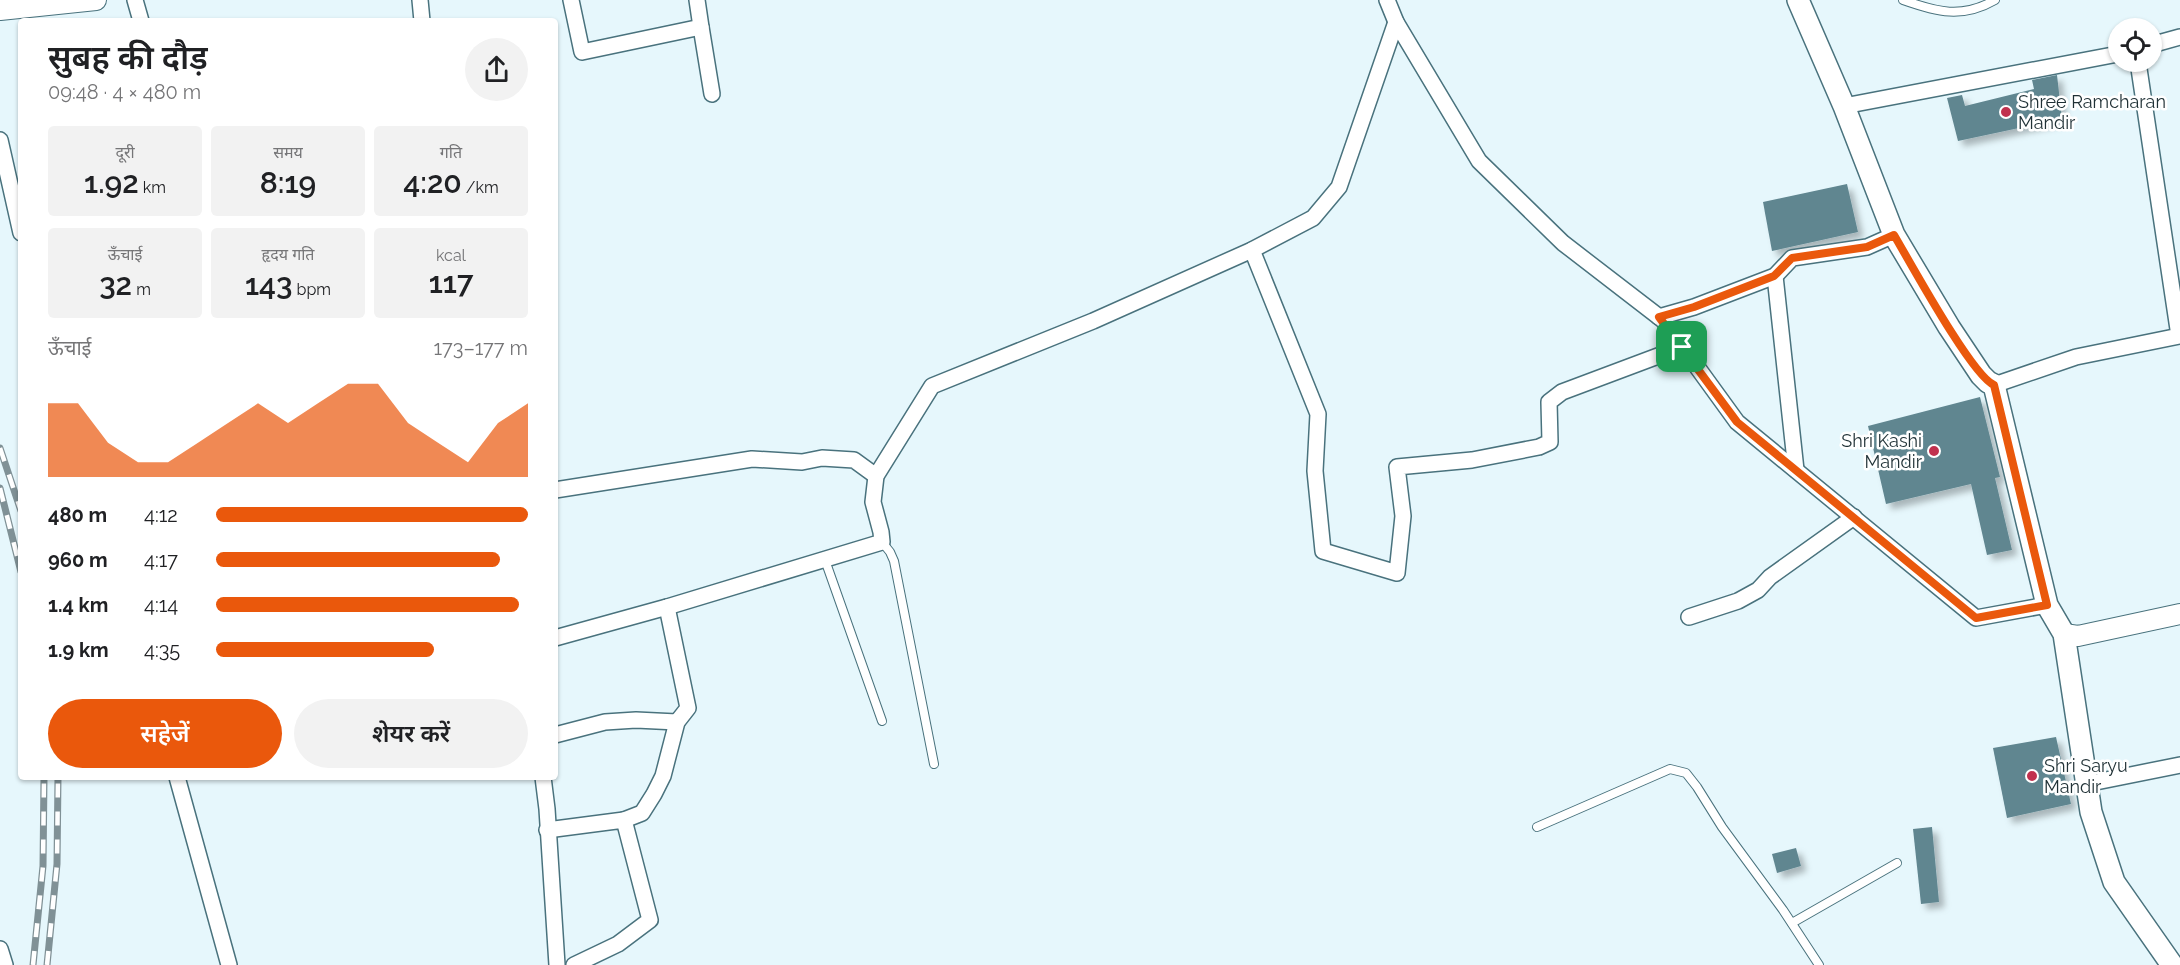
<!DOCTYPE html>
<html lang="hi">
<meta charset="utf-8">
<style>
:root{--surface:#fff;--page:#f2f2f2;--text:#202124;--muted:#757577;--accent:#ea580c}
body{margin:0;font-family:Raleway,"Noto Sans Devanagari",sans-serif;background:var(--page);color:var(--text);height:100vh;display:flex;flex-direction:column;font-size:22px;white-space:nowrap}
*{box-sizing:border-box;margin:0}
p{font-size:20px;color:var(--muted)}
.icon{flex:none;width:33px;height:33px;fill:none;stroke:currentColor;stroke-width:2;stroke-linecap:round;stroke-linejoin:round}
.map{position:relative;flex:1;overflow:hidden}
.drawer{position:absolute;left:18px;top:18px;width:540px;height:762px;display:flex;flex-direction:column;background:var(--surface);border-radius:6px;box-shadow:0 2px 4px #0004}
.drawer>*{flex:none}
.buttons{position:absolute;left:2108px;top:18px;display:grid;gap:12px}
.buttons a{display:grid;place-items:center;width:54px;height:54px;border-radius:50%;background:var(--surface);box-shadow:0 2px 4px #0004;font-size:30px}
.pin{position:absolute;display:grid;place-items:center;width:51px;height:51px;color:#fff;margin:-26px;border-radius:12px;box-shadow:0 3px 9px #0006}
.round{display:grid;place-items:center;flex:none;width:63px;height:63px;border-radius:32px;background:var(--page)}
.summary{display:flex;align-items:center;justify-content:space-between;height:102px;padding:0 30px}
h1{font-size:33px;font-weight:600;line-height:45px}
.stats{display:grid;grid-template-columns:repeat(3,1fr);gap:9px;height:102px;padding:6px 30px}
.stats div{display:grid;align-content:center;border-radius:6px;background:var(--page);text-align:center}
.stats b{font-size:30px;font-weight:600}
.stats small{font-size:16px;font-weight:400}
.stats p{font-size:16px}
.chart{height:168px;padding:12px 30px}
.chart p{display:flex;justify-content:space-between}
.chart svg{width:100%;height:108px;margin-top:6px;fill:var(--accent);opacity:.7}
.primary-button{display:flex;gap:12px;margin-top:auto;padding:12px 30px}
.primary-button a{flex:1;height:69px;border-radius:36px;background:var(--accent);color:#fff;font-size:24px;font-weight:600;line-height:69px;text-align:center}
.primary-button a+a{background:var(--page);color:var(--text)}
ul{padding:0 30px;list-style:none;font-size:20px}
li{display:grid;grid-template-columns:96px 72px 1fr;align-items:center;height:45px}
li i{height:15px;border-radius:8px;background:var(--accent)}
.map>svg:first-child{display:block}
.building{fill:#608690;filter:url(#shadow)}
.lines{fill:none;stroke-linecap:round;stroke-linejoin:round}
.service-casing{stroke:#49727d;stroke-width:10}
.minor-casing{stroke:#49727d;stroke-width:18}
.tertiary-casing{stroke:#49727d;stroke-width:22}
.secondary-casing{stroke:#49727d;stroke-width:24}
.service{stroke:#fff;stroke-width:8}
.minor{stroke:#fff;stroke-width:15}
.tertiary{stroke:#fff;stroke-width:20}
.secondary{stroke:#fff;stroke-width:21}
.rail-casing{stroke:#809196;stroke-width:7}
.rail{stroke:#fff;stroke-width:4.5;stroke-dasharray:14;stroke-linecap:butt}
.route-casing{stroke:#fff;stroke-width:12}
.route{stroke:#ea580c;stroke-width:8}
.poi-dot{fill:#c1314e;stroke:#fff;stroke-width:2}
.labels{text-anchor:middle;stroke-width:5;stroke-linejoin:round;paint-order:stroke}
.poi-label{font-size:18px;fill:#1f3035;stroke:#fff;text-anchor:start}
</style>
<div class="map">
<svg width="2180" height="965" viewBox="0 0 2180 965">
<defs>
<filter id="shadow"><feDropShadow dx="5.5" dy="5.5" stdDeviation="3" flood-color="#0004"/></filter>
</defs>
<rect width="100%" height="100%" fill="#e6f7fc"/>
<g class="building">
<polygon points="2057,75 2062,119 1958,141 1947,98 1962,95 1965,106 2034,89 2032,80"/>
<polygon points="1847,184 1858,232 1772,251 1763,202"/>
<polygon points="1980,397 2000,477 1995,478 2012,550 1987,555 1971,484 1886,504 1868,426"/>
<polygon points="2056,737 2071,804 2007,818 1993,748"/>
<polygon points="1932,827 1939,902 1921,904 1913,829"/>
<polygon points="1796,848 1801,866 1777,873 1772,854"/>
</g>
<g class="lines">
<defs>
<g id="service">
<path d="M1903,0C1937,12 1962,19 1995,0"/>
<polyline points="882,542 890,552 894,561 934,764"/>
<polyline points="825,560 882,721"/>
<polyline points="1537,827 1670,769 1686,773 1697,787 1722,827 1783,910 1819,965"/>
<polyline points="1792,923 1897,863"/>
</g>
<g id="minor">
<polyline points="135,0 141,21"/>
<polyline points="420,0 422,21"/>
<polyline points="571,0 582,52 701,27 697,0"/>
<polyline points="1387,0 1396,22 1479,161 1563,243 1663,320 1737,422 1976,618 2047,605"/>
<polyline points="701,27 712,94"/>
<polyline points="2151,45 2180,37"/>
<polyline points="1844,106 2118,54"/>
<polyline points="0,140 21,233"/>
<polyline points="1252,250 1318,414 1315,471 1323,551 1397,573 1403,516 1397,467 1472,460 1539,447 1550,442 1549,402 1562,392 1682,347"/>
<polyline points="1775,276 1796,470"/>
<polyline points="1659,317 1694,307 1775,276 1792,258 1867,247 1894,235"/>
<polyline points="1994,385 2076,357 2179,336 2138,62"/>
<polyline points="555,490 752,459 802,462 822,458 854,460 876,476"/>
<polyline points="1689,617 1738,601 1758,590 1770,577 1854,517"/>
<polyline points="555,638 667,607 882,542 881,532 873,502 876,476 932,386 1093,321 1252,250 1313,218 1339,187 1396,22"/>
<polyline points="555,735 605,722 636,720 677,722"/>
<polyline points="177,777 229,965"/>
<polyline points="543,777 547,809 557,965"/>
<polyline points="2086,784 2180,765"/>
<polyline points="624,820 642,813 654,794 663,776 677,722 688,708 667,607"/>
<polyline points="547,830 624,820 650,920 618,944 574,965"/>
<polyline points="0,949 5,965"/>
</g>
<g id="tertiary">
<polyline points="0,10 96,0"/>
<polyline points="2064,634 2078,636 2180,614"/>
</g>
<polyline id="secondary" points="1798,0 1844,106 1894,235 1949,327 1981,375 1988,382 1994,385 2047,605 2064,634 2091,812 2114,882 2172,965"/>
</defs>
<use href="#service" class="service-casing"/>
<use href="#minor" class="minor-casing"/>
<use href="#tertiary" class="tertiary-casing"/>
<use href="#secondary" class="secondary-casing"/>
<use href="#service" class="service"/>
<use href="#minor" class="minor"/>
<use href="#tertiary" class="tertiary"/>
<use href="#secondary" class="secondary"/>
<defs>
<g id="rail">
<polyline points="0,448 21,511"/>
<polyline points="0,488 21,572"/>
<polyline points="33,965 43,866 44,777"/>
<polyline points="47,965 57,864 58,777"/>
</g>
</defs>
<use href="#rail" class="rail-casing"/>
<use href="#rail" class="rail"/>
</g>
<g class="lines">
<defs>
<path id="route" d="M1894,235C1910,262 1972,376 1994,385L2047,605L1976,618L1737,422L1659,317L1694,307L1774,276L1792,258L1867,247Z"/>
</defs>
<use href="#route" class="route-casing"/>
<use href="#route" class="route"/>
</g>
<g class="poi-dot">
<circle cx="2006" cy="112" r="6"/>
<circle cx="1934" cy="451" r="6"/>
<circle cx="2032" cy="776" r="6"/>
</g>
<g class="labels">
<g class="poi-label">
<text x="2018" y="108">Shree Ramcharan<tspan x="2018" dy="21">Mandir</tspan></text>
<text x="1922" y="447" text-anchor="end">Shri Kashi<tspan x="1922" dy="21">Mandir</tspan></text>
<text x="2044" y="772">Shri Saryu<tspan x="2044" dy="21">Mandir</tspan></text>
</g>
</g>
</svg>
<div class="buttons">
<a><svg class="icon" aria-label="locate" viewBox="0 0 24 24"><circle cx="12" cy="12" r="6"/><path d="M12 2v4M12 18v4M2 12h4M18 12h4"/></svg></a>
</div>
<div class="pin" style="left:1682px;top:347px;background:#1e9e55"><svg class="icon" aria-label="arrive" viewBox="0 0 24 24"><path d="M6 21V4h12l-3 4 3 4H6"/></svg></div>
<section class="drawer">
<div class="summary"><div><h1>सुबह की दौड़</h1><p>09:48 · 4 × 480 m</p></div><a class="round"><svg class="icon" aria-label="share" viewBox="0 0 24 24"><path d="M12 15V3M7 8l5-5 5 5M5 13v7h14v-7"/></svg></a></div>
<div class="stats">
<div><p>दूरी</p><b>1.92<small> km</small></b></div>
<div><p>समय</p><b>8:19</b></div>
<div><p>गति</p><b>4:20<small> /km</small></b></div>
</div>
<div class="stats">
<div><p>ऊँचाई</p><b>32<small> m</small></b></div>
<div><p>हृदय गति</p><b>143<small> bpm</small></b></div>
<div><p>kcal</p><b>117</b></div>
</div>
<div class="chart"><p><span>ऊँचाई</span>173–177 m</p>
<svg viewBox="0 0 160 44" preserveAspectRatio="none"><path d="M0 44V14L10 14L20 30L30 38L40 38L50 30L60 22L70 14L80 22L90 14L100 6L110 6L120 22L130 30L140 38L150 22L160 14V44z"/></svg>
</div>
<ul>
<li><b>480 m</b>4:12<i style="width:100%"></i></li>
<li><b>960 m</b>4:17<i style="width:91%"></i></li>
<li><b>1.4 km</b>4:14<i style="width:97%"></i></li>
<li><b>1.9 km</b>4:35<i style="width:70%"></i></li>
</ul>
<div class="primary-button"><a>सहेजें</a><a>शेयर करें</a></div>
</section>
</div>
